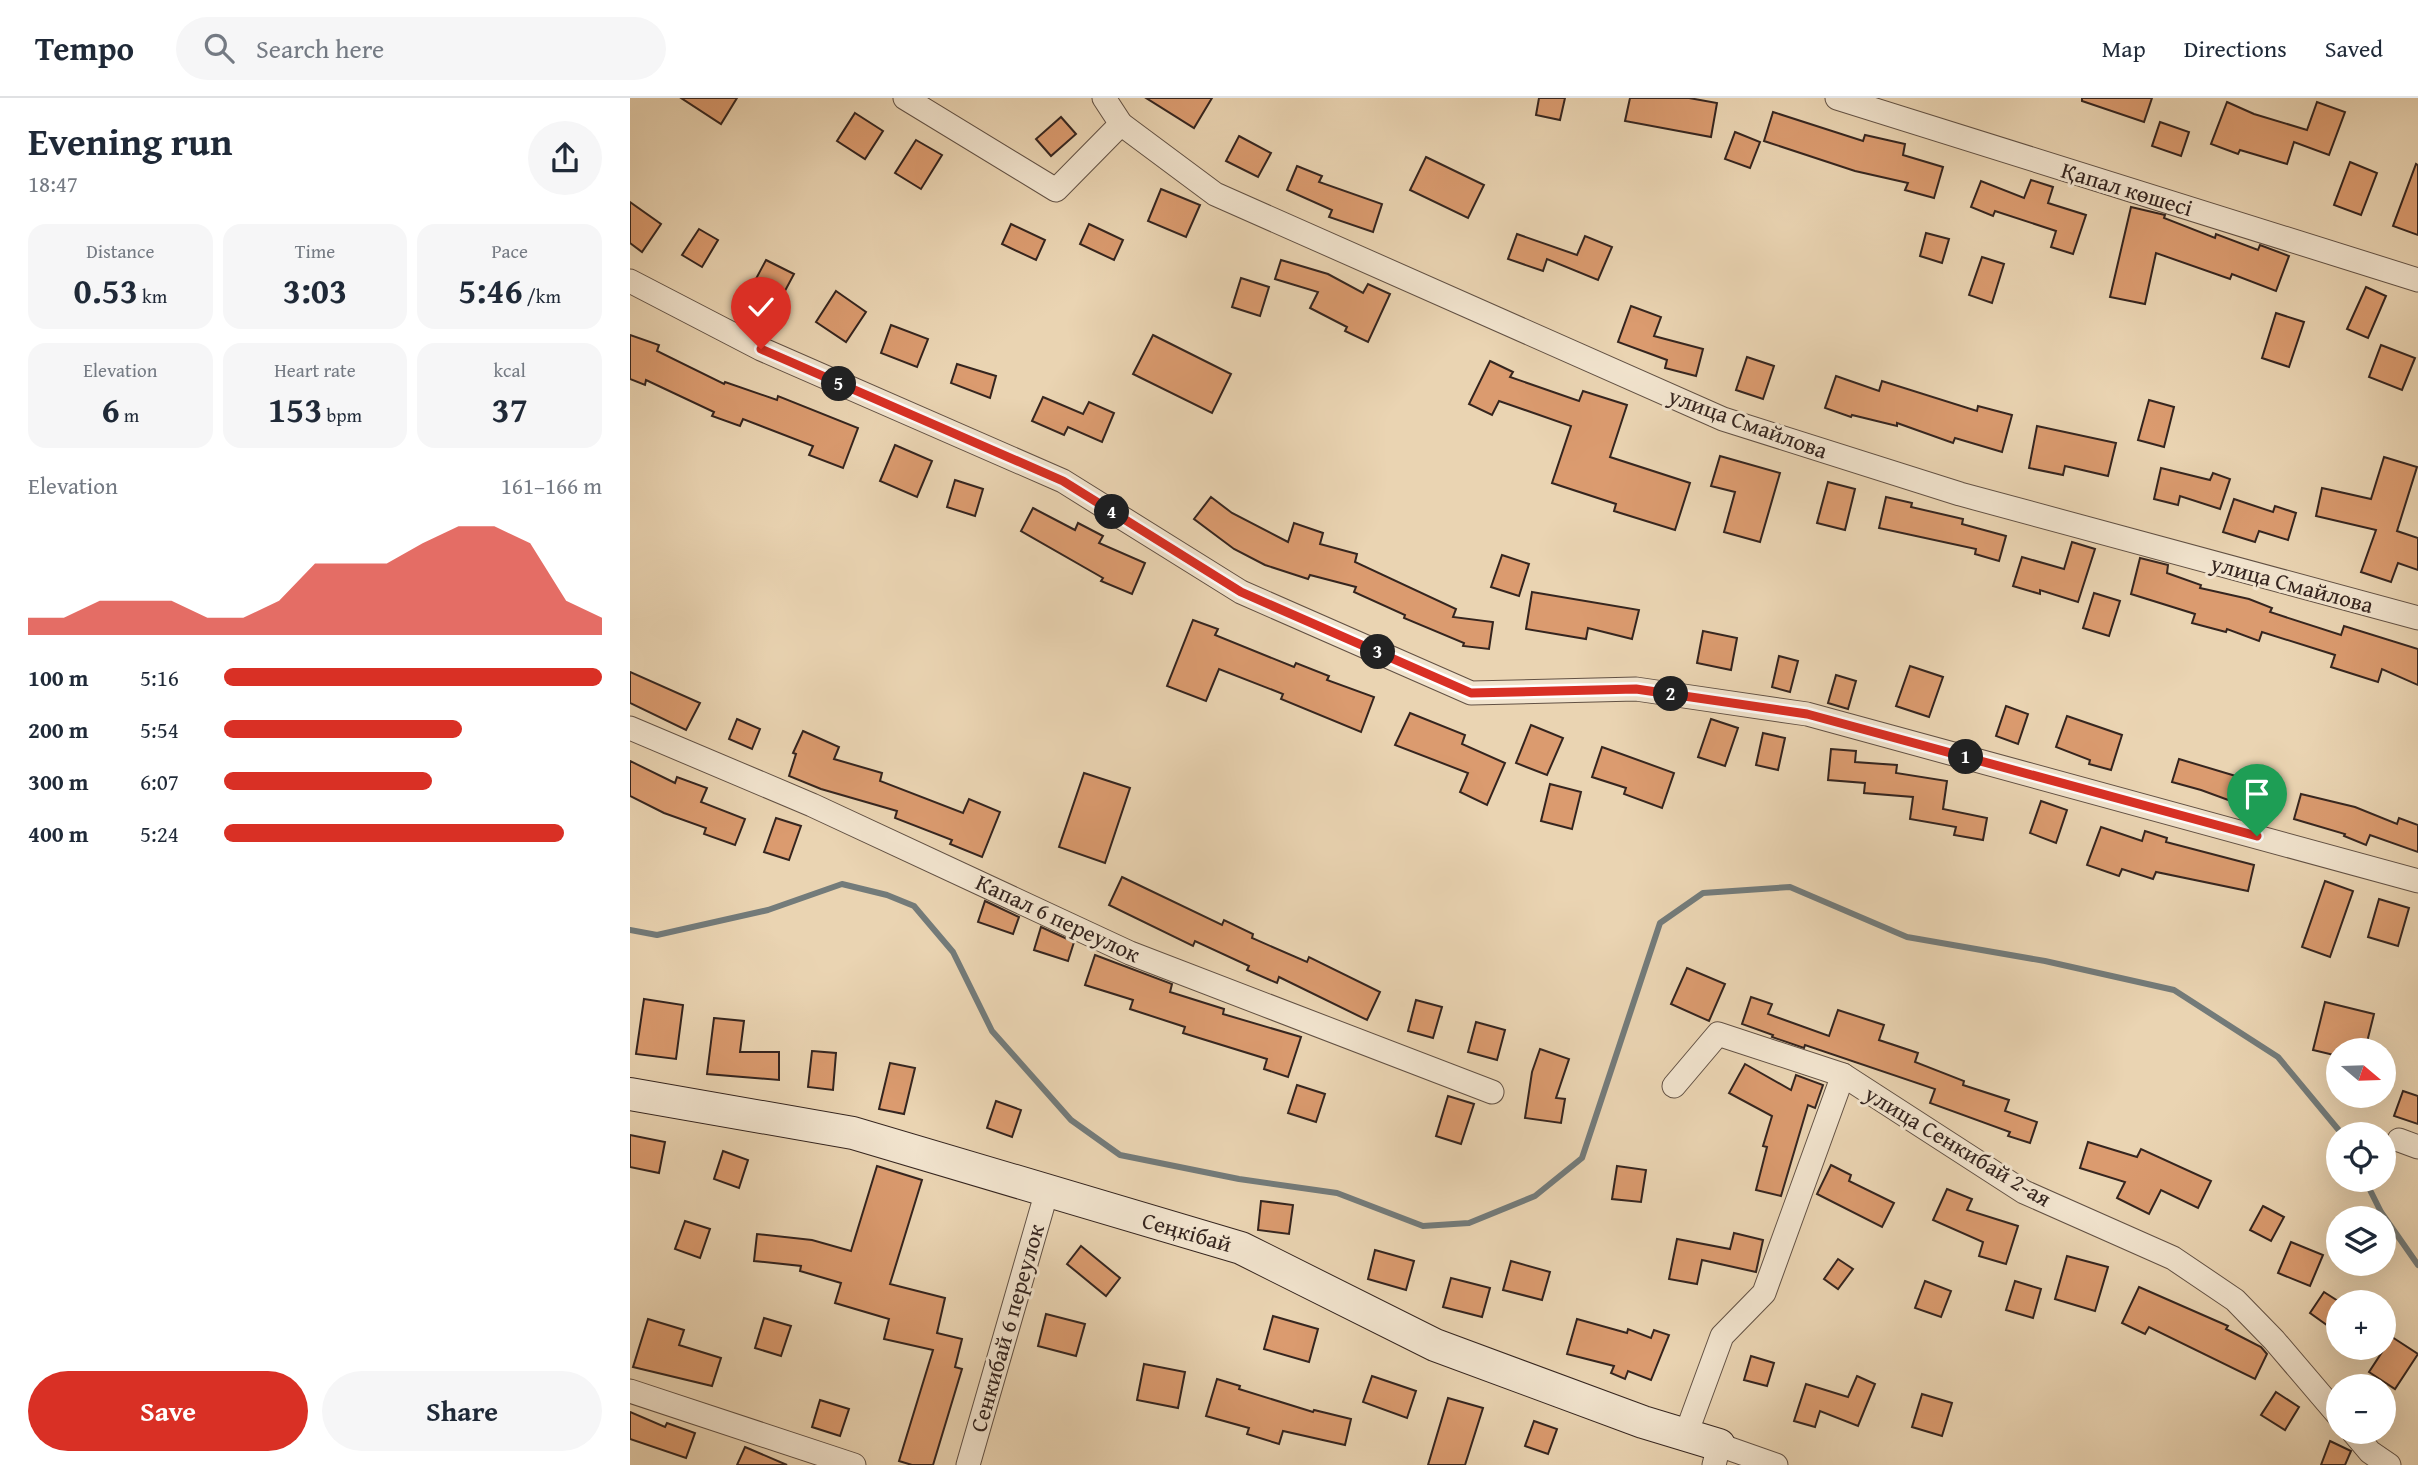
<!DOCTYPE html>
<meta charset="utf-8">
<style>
:root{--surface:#fff;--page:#f6f6f7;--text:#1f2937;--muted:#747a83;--line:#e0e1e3;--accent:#d93025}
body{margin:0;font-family:"Gentium Book Plus",serif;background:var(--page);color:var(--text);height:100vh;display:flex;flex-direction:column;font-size:26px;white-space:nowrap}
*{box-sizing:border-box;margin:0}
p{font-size:23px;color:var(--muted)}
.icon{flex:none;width:38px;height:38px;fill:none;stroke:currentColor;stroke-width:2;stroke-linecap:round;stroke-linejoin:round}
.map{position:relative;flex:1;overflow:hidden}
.details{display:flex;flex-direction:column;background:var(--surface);width:630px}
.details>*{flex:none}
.needle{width:46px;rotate:109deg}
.tools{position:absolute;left:1696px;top:940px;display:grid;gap:14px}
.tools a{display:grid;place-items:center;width:70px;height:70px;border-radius:50%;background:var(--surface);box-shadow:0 7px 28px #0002;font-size:35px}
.pin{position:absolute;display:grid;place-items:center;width:60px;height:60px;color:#fff;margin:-72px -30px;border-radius:50% 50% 50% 0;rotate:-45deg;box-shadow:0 0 7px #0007}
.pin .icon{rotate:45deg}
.km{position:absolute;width:35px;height:35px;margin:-18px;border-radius:50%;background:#222;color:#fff;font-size:19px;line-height:35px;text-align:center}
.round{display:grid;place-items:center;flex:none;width:74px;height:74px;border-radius:37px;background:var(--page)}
.overview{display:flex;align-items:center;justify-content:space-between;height:119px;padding:0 28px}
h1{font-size:38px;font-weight:800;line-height:52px}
.metrics{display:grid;grid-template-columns:repeat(3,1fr);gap:10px;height:119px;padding:7px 28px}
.metrics div{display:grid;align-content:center;border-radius:18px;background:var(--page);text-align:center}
.metrics b{font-size:35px;font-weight:800}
.metrics small{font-size:19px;font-weight:400}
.metrics p{font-size:19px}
.chart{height:196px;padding:14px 28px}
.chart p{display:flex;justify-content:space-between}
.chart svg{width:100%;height:126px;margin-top:7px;fill:var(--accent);opacity:.7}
.action{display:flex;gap:14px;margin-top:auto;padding:14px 28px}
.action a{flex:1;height:80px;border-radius:42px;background:var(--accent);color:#fff;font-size:28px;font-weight:800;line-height:80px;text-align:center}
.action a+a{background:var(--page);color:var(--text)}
ul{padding:0 28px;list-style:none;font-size:23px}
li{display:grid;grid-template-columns:112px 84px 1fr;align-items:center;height:52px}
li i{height:18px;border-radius:9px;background:var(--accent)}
header{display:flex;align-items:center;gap:42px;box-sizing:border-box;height:98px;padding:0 35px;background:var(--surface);border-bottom:2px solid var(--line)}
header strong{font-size:33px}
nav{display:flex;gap:38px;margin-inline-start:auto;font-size:24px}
.search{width:490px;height:63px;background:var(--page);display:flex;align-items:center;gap:18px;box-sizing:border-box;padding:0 24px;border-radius:38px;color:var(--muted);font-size:26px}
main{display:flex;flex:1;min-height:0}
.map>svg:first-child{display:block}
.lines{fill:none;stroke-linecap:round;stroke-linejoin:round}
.stream{stroke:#737b7a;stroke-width:6}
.building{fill:#db9b6f;stroke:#35251f;stroke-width:2}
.street-casing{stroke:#625144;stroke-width:25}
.secondary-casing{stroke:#35251f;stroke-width:34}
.street{stroke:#f1e3cd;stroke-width:23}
.secondary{stroke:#f1e3cd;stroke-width:32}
.route-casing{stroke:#fff;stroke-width:14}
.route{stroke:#d93025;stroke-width:9}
.labels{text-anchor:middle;stroke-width:6;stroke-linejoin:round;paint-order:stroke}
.street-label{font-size:23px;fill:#35251f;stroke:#f1e3cd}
</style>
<header>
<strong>Tempo</strong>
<div class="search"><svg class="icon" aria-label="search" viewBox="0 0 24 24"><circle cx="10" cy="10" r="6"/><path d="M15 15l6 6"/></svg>Search here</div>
<nav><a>Map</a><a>Directions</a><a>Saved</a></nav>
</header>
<main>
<section class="details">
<div class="overview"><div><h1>Evening run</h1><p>18:47</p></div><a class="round"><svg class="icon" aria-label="share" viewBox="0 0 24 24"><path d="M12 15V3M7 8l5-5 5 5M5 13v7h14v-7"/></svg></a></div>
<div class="metrics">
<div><p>Distance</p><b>0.53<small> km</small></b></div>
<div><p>Time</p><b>3:03</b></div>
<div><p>Pace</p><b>5:46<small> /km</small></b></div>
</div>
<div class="metrics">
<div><p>Elevation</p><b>6<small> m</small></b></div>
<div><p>Heart rate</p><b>153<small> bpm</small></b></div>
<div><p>kcal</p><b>37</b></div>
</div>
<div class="chart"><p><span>Elevation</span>161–166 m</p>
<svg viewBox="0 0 160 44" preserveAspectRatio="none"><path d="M0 44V38L10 38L20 32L30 32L40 32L50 38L60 38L70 32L80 19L90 19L100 19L110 12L120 6L130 6L140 12L150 32L160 38V44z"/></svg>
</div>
<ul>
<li><b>100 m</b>5:16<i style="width:100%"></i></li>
<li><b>200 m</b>5:54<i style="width:63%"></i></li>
<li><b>300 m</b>6:07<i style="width:55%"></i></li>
<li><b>400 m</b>5:24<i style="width:90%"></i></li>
</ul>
<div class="action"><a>Save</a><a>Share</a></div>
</section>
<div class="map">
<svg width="1788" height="1367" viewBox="0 0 1788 1367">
<rect width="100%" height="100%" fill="#ead4b2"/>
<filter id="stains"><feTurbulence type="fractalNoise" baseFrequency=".00286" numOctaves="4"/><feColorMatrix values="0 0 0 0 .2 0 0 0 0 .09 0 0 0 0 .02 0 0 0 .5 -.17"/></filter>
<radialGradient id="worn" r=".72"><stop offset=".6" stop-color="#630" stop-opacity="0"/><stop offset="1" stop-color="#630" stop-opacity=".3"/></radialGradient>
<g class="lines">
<g class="stream">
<polyline points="0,832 27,837 138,812 212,786 257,797 284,808 323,854 362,933 441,1022 490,1057 609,1081 707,1095 793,1128 839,1125 905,1098 952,1060 1030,825 1073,795 1160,789 1277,839 1415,863 1544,892 1648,959 1712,1036"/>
<polyline points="1735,1082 1751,1114 1788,1167"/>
</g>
</g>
<g class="building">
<polygon points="51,0 107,0 91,26"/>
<polygon points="516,0 582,0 564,30"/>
<polygon points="909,0 935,0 930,22 906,17"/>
<polygon points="1000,0 1059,0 1087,5 1081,39 995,23"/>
<polygon points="1452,0 1522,0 1514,24 1452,3"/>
<polygon points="1597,4 1624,16 1677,32 1687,4 1715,14 1699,57 1664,44 1657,66 1610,52 1608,56 1581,46"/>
<polygon points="1143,14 1233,43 1235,37 1275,46 1273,57 1313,69 1304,100 1275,92 1278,85 1225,73 1134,43"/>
<polygon points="225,15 253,33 235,61 207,43"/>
<polygon points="431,19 446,36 421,58 406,41"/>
<polygon points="1530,24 1559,34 1551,58 1522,48"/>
<polygon points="1105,34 1130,44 1120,70 1095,61"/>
<polygon points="609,38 641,55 628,79 596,63"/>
<polygon points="286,42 312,57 291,91 265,75"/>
<polygon points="796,59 854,87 838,120 780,92"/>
<polygon points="1720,64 1747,75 1731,117 1704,107"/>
<polygon points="1786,66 1788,67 1788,137 1763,128"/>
<polygon points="667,68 692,78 689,84 752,106 743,134 699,119 702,112 657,92"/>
<polygon points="1401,82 1423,89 1418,105 1456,117 1443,156 1421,149 1426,133 1365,113 1363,118 1341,109 1351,83 1394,100"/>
<polygon points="531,91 570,107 556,139 518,123"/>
<polygon points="0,104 31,126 12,154 0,145"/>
<polygon points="1501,109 1535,117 1534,120 1585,140 1586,136 1628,152 1630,147 1659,158 1646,193 1602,176 1600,181 1526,155 1515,206 1480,199"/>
<polygon points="381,126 415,142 406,162 372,146"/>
<polygon points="459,126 493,142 484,162 450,146"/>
<polygon points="69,131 88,142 72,169 52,157"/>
<polygon points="1296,135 1319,141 1312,165 1290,158"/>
<polygon points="887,136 947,157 955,138 982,149 968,182 917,161 913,173 878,161"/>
<polygon points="1352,159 1374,166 1362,205 1339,197"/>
<polygon points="136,162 164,176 148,206 120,192"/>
<polygon points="651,162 698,176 733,195 738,186 760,196 738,244 715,233 717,229 680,210 688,194 645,181"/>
<polygon points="611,180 639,189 630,218 602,209"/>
<polygon points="1736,189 1756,198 1738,240 1717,231"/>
<polygon points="206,193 236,214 216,244 186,224"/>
<polygon points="1001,208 1031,219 1024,238 1073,251 1066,278 1035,270 1037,262 988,244"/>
<polygon points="1646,215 1674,224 1659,269 1632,260"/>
<polygon points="261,227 298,241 287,269 251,255"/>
<polygon points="0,237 29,247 27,253 94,286 95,284 147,302 148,298 228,330 213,370 179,357 183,348 113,321 110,328 82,318 84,314 16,282 15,287 0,281"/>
<polygon points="523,237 601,276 582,315 503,276"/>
<polygon points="1751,247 1785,260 1772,292 1739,279"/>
<polygon points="1117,259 1144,268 1133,301 1106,292"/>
<polygon points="860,263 883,274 880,279 949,303 953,293 997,307 980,359 1060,385 1045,432 984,413 986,406 922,385 941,328 869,303 862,317 839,306"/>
<polygon points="327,266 366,278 360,300 321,285"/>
<polygon points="1206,278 1249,293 1252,283 1347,313 1348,308 1382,317 1372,354 1325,340 1323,345 1267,325 1267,328 1222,317 1221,319 1195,310"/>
<polygon points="413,299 453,316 459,304 484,315 472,344 438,329 434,337 402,323"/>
<polygon points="1519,302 1544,309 1534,349 1508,342"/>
<polygon points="1407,328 1486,345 1478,378 1435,368 1433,377 1399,370"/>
<polygon points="265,347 302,363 287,399 250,383"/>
<polygon points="1090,358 1150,375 1130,444 1094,434 1105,394 1081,388"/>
<polygon points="1754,359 1787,369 1767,433 1788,440 1788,472 1768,465 1761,484 1731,474 1746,432 1686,418 1692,390 1741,401"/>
<polygon points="1531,370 1580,382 1583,375 1600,381 1590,411 1550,398 1548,407 1524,401"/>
<polygon points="325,382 353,391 345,418 317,409"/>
<polygon points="1198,384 1225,391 1215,432 1187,425"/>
<polygon points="581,399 602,415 658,444 664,425 693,435 690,446 727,456 725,464 826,511 823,519 863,524 859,551 833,548 834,545 774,520 775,517 724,494 726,489 680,477 678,481 635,467 604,451 564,421"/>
<polygon points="1256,399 1282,405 1281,409 1333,421 1332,426 1376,438 1369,463 1345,456 1346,451 1249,430"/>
<polygon points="1604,401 1643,414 1645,408 1666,415 1658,442 1629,433 1625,444 1593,434"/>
<polygon points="403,410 445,432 448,425 473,438 469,445 515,465 502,496 471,483 473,480 391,433"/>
<polygon points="1442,444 1465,451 1448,504 1410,492 1410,496 1383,488 1392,459 1434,471"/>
<polygon points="872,457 899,466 889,498 861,489"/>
<polygon points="1510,460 1538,467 1537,475 1571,487 1570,490 1619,501 1642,510 1640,514 1711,537 1714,528 1788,551 1788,587 1752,571 1748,584 1701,569 1705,557 1632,534 1629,543 1597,531 1596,534 1562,525 1565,516 1501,496"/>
<polygon points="902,494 1009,512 1002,541 958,530 956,541 896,531"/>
<polygon points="1464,495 1490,503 1479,538 1453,530"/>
<polygon points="563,522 588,531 585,537 664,569 666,565 699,578 697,582 744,599 731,634 651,601 653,596 589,571 576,603 537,588"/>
<polygon points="1073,533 1107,540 1101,572 1067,565"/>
<polygon points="1149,558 1168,563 1160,594 1142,589"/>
<polygon points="1280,568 1313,579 1299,619 1266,608"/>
<polygon points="0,574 70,605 56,632 0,605"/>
<polygon points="1206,577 1226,583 1218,611 1198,605"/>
<polygon points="1376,608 1398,616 1388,646 1366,638"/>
<polygon points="780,615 835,637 832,646 875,665 857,707 830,694 838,675 765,647"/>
<polygon points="1437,618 1492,637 1481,672 1459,666 1460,662 1426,649"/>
<polygon points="107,621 130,631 122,651 99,641"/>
<polygon points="1081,621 1108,630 1095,668 1068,659"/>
<polygon points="901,627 933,640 917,677 886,665"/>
<polygon points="173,633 209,649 204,661 252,675 250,683 333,715 339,701 370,714 352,759 320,746 322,742 265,720 267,713 191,691 159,678 166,656 163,655"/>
<polygon points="1133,635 1155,640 1148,672 1126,667"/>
<polygon points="972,649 1044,675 1032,710 994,696 996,690 962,679"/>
<polygon points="1201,651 1226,653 1225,664 1267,667 1266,675 1317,683 1313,711 1357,720 1353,742 1324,737 1326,729 1280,721 1283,699 1234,695 1235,685 1198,682"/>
<polygon points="1549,661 1629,685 1620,710 1571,692 1542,684"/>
<polygon points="0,663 45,685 47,679 77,690 71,704 115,721 105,747 74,736 76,730 34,715 0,698"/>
<polygon points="454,675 500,690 475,765 429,749"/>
<polygon points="920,686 951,694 942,731 911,723"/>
<polygon points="1671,696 1725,709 1767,726 1769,720 1788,727 1788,754 1740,737 1736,747 1714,738 1715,736 1664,721"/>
<polygon points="1411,703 1437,712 1426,745 1400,735"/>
<polygon points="146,720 171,728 159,762 134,754"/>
<polygon points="1471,729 1512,743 1515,733 1537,740 1536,744 1624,767 1618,793 1526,774 1523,781 1492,771 1489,778 1457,767"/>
<polygon points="492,779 592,827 594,822 623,836 622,840 677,864 679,859 750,894 737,922 649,879 647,885 617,872 619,868 565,843 563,848 479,807"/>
<polygon points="1695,783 1723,793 1700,859 1672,849"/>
<polygon points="1749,801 1779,810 1768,848 1738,839"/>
<polygon points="355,803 389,819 383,836 348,824"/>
<polygon points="411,829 444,844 438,863 404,852"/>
<polygon points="465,857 542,886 540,894 594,911 593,916 671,939 658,979 634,971 637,961 553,935 555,929 500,911 503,902 455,887"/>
<polygon points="1057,870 1095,886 1079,923 1041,906"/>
<polygon points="1121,899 1142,906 1138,916 1199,938 1208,912 1254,927 1249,942 1288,955 1285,964 1334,983 1333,987 1379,1002 1375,1013 1407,1024 1400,1045 1378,1038 1380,1034 1300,1005 1305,991 1175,947 1174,950 1142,939 1143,937 1112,926"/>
<polygon points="14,901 53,907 46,961 6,956"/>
<polygon points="786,902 812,909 803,940 778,933"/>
<polygon points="1695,904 1744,916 1735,952 1708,952 1708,958 1683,952"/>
<polygon points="84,920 114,923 110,954 149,954 149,982 77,976"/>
<polygon points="846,924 875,932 867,962 838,954"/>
<polygon points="910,951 939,961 926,1000 935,1001 931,1025 895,1020 902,974"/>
<polygon points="182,953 206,955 203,992 178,989"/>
<polygon points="260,965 285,970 274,1016 249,1011"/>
<polygon points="1115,966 1161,992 1166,977 1193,987 1185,1010 1178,1007 1151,1098 1126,1092 1137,1049 1133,1048 1142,1018 1099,995"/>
<polygon points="667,987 695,996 686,1024 658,1015"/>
<polygon points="1773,993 1788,998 1788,1026 1764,1018"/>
<polygon points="818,998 844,1006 831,1046 806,1038"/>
<polygon points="366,1003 391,1012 382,1039 357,1030"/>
<polygon points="0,1037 35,1044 29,1075 0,1069"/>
<polygon points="1458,1044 1507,1059 1511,1051 1581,1083 1568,1110 1531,1092 1519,1116 1487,1100 1495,1084 1450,1070"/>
<polygon points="93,1053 118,1062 109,1090 84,1081"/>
<polygon points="1201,1067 1221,1077 1219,1083 1264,1105 1252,1129 1187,1096"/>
<polygon points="247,1068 292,1082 260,1186 315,1200 307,1235 332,1241 325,1269 332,1271 303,1367 282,1367 269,1363 303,1252 254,1241 259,1221 205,1205 211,1185 170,1173 171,1168 124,1163 127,1136 182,1142 221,1153"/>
<polygon points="987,1068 1016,1072 1011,1104 982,1101"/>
<polygon points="1317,1091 1342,1101 1337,1112 1388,1128 1376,1166 1349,1158 1353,1144 1303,1122"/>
<polygon points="631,1103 663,1107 659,1136 628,1132"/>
<polygon points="1633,1108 1654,1119 1641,1143 1620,1132"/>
<polygon points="55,1123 80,1131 70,1160 45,1151"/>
<polygon points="1104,1135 1133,1142 1126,1174 1072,1162 1067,1186 1039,1181 1047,1141 1100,1151"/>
<polygon points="1661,1144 1693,1157 1680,1188 1648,1175"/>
<polygon points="451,1148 490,1180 476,1198 437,1166"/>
<polygon points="745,1152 784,1163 776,1192 738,1181"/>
<polygon points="1437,1158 1478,1169 1465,1213 1425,1201"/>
<polygon points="1208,1161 1223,1171 1208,1191 1194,1181"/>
<polygon points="881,1163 920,1174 912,1202 873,1192"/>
<polygon points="821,1180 860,1190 852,1219 813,1209"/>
<polygon points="1295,1183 1321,1193 1311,1219 1285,1210"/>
<polygon points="1385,1183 1411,1191 1403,1220 1376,1212"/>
<polygon points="1509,1189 1598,1228 1596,1231 1631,1249 1637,1256 1625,1281 1519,1229 1515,1236 1492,1225"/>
<polygon points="1694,1194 1708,1203 1708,1235 1680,1215"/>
<polygon points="416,1216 455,1226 446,1258 408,1248"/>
<polygon points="643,1218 688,1231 679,1264 634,1251"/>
<polygon points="134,1220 161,1228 151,1258 125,1250"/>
<polygon points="18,1221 54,1232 49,1247 91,1260 82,1288 3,1269"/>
<polygon points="947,1221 997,1235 998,1231 1021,1240 1024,1232 1039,1237 1021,1282 998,1273 995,1281 981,1275 984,1268 937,1256"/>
<polygon points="1762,1239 1788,1256 1765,1291 1739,1274"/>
<polygon points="1121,1258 1144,1265 1137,1288 1114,1282"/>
<polygon points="514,1266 555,1274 548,1310 507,1302"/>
<polygon points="742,1278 786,1293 777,1320 733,1304"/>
<polygon points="1227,1278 1245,1286 1228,1328 1190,1313 1185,1329 1164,1323 1176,1286 1218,1299"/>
<polygon points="587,1281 610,1288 609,1291 683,1314 684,1312 721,1321 715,1347 653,1333 649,1346 617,1336 619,1330 576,1318"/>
<polygon points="1646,1294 1669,1309 1655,1332 1631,1317"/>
<polygon points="1292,1296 1322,1305 1312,1338 1282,1329"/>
<polygon points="818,1300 853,1310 835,1367 798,1367"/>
<polygon points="190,1302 219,1311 210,1338 182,1329"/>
<polygon points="0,1314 35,1329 37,1325 65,1335 56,1360 0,1341"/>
<polygon points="904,1323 927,1331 918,1356 895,1348"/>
<polygon points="1700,1343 1721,1353 1715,1367 1691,1367"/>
<polygon points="115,1349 157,1367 107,1367"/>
</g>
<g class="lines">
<defs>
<g id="street">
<polyline points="275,0 426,92 491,26"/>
<polyline points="474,0 491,26 585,96 1093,321 1330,396 1788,520"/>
<polyline points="1207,0 1788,182"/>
<polyline points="0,183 131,251 433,383 611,494 841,595 1006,591 1177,616 1788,783"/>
<polyline points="0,630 182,707 500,855 862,994"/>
<polyline points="1044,988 1088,936 1213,977 1394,1094 1543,1160 1605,1202 1644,1242 1708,1317"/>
<polyline points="1769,1042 1788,1049"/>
<polyline points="0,1293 224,1367"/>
<polyline points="1723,1334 1740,1354 1759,1367"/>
<polyline points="1056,1336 1092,1238 1134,1195 1213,977"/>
<polyline points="338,1367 417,1093"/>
<polyline points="1084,1367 1089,1347 1146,1367"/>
</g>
<polyline id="secondary" points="0,996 223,1035 611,1150 805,1247 1013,1324 1089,1347"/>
</defs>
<use href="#street" class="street-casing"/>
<use href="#secondary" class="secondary-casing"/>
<use href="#street" class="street"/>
<use href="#secondary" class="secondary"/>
</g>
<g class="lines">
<defs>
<polyline id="route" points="131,251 433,383 611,494 841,595 1006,591 1177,616 1627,738"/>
</defs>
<use href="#route" class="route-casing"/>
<use href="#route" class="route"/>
</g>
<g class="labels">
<g class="street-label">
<text transform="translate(1497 91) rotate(17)" y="8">Қапал көшесі</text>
<text transform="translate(1118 325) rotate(20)" y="8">улица Смайлова</text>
<text transform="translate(1662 486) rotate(15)" y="8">улица Смайлова</text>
<text transform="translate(428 820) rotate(25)" y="8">Капал 6 переулок</text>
<text transform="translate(1328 1048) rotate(31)" y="8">улица Сенкибай 2-ая</text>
<text transform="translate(557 1134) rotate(16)" y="8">Сеңкібай</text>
<text transform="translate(377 1230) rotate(-74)" y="8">Сенкибай 6 переулок</text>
</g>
</g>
<rect width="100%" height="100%" filter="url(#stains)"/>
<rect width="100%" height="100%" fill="url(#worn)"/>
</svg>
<div class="tools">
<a><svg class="needle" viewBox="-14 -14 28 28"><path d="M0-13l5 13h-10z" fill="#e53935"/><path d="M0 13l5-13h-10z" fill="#747a83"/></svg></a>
<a><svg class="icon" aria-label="locate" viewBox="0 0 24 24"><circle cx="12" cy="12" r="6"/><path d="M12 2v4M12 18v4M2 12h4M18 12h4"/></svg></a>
<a><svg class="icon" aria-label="layers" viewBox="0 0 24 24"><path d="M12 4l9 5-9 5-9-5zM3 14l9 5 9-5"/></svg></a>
<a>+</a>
<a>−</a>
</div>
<div class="pin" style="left:1627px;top:738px;background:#1e9e55"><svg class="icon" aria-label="arrive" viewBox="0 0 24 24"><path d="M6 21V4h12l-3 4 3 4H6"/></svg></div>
<div class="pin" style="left:131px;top:251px;background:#d93025"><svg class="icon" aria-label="check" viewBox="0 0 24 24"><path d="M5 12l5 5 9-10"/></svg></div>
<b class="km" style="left:1336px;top:659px">1</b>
<b class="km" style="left:1041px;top:596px">2</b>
<b class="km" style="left:748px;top:554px">3</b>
<b class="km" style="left:482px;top:414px">4</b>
<b class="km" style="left:209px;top:286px">5</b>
</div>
</main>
